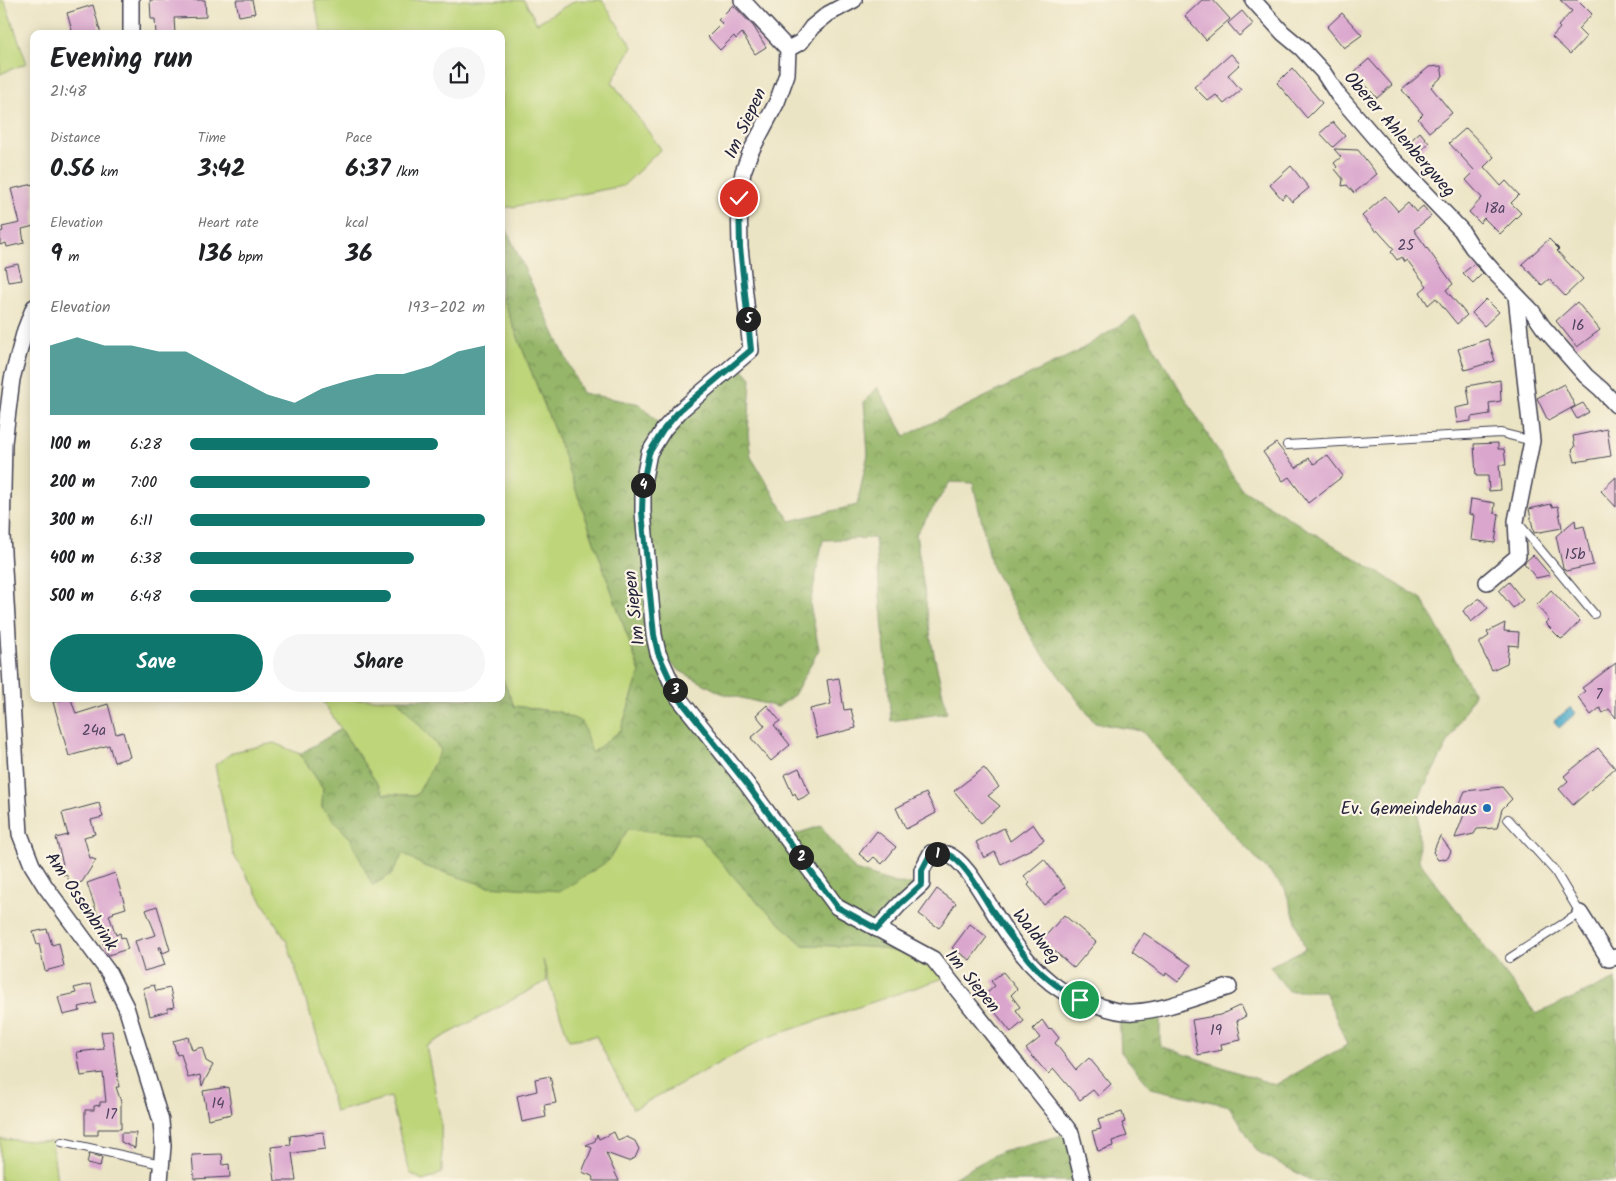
<!DOCTYPE html>
<meta charset="utf-8">
<style>
:root{--surface:#fff;--page:#f6f6f6;--text:#202124;--muted:#757577;--accent:#0f766e}
body{margin:0;font-family:Kalam,sans-serif;background:var(--page);color:var(--text);height:100vh;display:flex;flex-direction:column;font-size:19px;white-space:nowrap}
*{box-sizing:border-box;margin:0}
p{font-size:16px;color:var(--muted)}
.icon{flex:none;width:28px;height:28px;fill:none;stroke:currentColor;stroke-width:2;stroke-linecap:round;stroke-linejoin:round}
.map{position:relative;flex:1;overflow:hidden}
.details{position:absolute;left:30px;top:30px;width:475px;height:672px;display:flex;flex-direction:column;background:var(--surface);border-radius:10px;box-shadow:0 2px 12px #0003}
.details>*{flex:none}
.pin{position:absolute;display:grid;place-items:center;width:42px;height:42px;color:#fff;margin:-21px;border:2px solid #fff;border-radius:50%;box-shadow:0 1px 5px #0007}
.km{position:absolute;width:25px;height:25px;margin:-12px;border-radius:50%;background:#222;color:#fff;font-size:14px;line-height:25px;text-align:center}
.round{display:grid;place-items:center;flex:none;width:52px;height:52px;border-radius:26px;background:var(--page)}
.summary{display:flex;align-items:center;justify-content:space-between;height:85px;padding:0 20px}
h1{font-size:28px;font-weight:700;line-height:38px}
.stats{display:grid;grid-template-columns:repeat(3,1fr);gap:8px;height:85px;padding:5px 20px}
.stats div{display:grid;align-content:center}
.stats b{font-size:25px;font-weight:700}
.stats small{font-size:14px;font-weight:400}
.stats p{font-size:14px}
.chart{height:140px;padding:10px 20px}
.chart p{display:flex;justify-content:space-between}
.chart svg{width:100%;height:90px;margin-top:5px;fill:var(--accent);opacity:.7}
.button{display:flex;gap:10px;margin-top:auto;padding:10px 20px}
.button a{flex:1;height:58px;border-radius:30px;background:var(--accent);color:#fff;font-size:20px;font-weight:700;line-height:58px;text-align:center}
.button a+a{background:var(--page);color:var(--text)}
ul{padding:0 20px;list-style:none;font-size:16px}
li{display:grid;grid-template-columns:80px 60px 1fr;align-items:center;height:38px}
li i{height:12px;border-radius:6px;background:var(--accent)}
.map>svg:first-child{display:block}
.green{fill:#bed579;stroke:#707c5a}
.forest{fill:url(#forest-crowns);stroke:#5c6c52}
.water{fill:#47a8c7;stroke:#346581}
.building{fill:#daa6ce}
.lines{fill:none;stroke-linecap:round;stroke-linejoin:round}
.lane-casing{stroke:#403f50;stroke-width:10}
.street-casing{stroke:#403f50;stroke-width:18}
.lane{stroke:#fff;stroke-width:8}
.street{stroke:#fff;stroke-width:15}
.route-casing{stroke:#fff;stroke-width:10}
.route{stroke:#0f766e;stroke-width:6}
.poi-dot{fill:#1f6fb2;stroke:#fcf5e5;stroke-width:2}
.labels{text-anchor:middle;stroke-width:4.5;stroke-linejoin:round;paint-order:stroke}
.number-label{font-size:15px;fill:#504360}
.street-label{font-size:18px;fill:#22223b;stroke:#fcf5e5}
.poi-label{font-size:18px;fill:#22223b;stroke:#fcf5e5;text-anchor:end}
</style>
<div class="map">
<svg width="1616" height="1181" viewBox="0 0 1616 1181">
<defs>
<pattern id="forest-crowns" width="20" height="18" patternUnits="userSpaceOnUse" patternTransform="scale(1.25)"><rect width="20" height="18" fill="#96b669"/><path d="M2 6a3 3 0 1 1 6 0M12 15a3 3 0 1 1 6 0" fill="none" stroke="#7a9458"/></pattern>
</defs>
<rect width="100%" height="100%" fill="#fcf5e5"/>
<filter id="ink" filterUnits="userSpaceOnUse"><feTurbulence type="fractalNoise" baseFrequency=".02" numOctaves="2"/><feDisplacementMap in="SourceGraphic" scale="10" xChannelSelector="R" yChannelSelector="G"/><feConvolveMatrix kernelMatrix="1 2 1 2 8 2 1 2 1" color-interpolation-filters="sRGB"/></filter>
<filter id="wash" filterUnits="userSpaceOnUse"><feTurbulence type="fractalNoise" baseFrequency=".0096" numOctaves="4" result="noise"/><feDisplacementMap in="SourceGraphic" scale="20" xChannelSelector="R" yChannelSelector="G"/><feGaussianBlur stdDeviation="1.12" result="paint"/><feColorMatrix in="noise" values="0 0 0 0 0 0 0 0 0 0 0 0 0 0 0 0 0 1.4 0 .05"/><feComposite in="paint" operator="in"/></filter>
<g filter="url(#wash)">
<rect width="100%" height="100%" fill="#ebe4c4"/>
<g class="green">
<polygon points="0,0 4,0 27,63 0,74"/>
<polygon points="314,0 524,0 537,23 576,0 602,0 632,47 612,82 661,149 623,186 512,207 501,207 501,34 322,34"/>
<polygon points="501,294 562,450 640,672 621,730 592,753 559,712 514,706 501,675"/>
<polygon points="321,699 397,699 441,750 418,795 384,794"/>
<polygon points="274,743 300,754 323,788 322,807 351,839 373,885 392,874 403,853 424,866 608,861 628,829 698,835 748,893 803,945 873,947 933,959 947,977 766,1038 633,1109 596,1036 569,1040 548,979 543,960 547,981 426,1046 441,1121 442,1173 424,1181 410,1173 390,1097 335,1112 318,1039 287,942 233,854 215,765 233,752"/>
<polygon points="0,1139 52,1142 57,1181 0,1181"/>
</g>
<g class="forest">
<polygon points="501,218 582,393 640,404 664,429 737,362 751,378 748,434 751,457 790,521 857,505 868,454 864,402 877,387 905,436 1077,352 1135,316 1241,489 1422,599 1474,694 1418,799 1419,861 1536,1014 1616,979 1616,1181 1312,1181 1257,1151 1230,1106 1151,1088 1121,1052 1119,1011 1160,1008 1160,1046 1275,1085 1347,1045 1325,991 1288,991 1270,966 1305,949 1285,889 1191,789 1142,731 1095,723 1037,647 992,567 973,483 950,482 916,534 932,645 947,713 891,721 875,538 823,540 810,604 819,649 794,695 778,707 721,693 680,671 660,654 665,666 786,837 821,826 855,870 896,883 922,884 880,927 933,959 873,947 803,945 748,893 698,835 628,829 608,861 561,891 487,886 424,866 403,853 392,874 372,885 351,839 322,807 323,788 300,754 341,729 384,794 417,795 441,750 397,699 501,699 501,675 514,706 559,712 582,722 592,753 621,730 640,672 562,450 501,294"/>
<polygon points="1071,1133 1081,1177 1093,1181 948,1181 1002,1151"/>
</g>
<polygon class="water" points="1571,707 1576,713 1559,728 1554,721"/>
<g id="blocks">
<g class="building">
<polygon points="150,0 205,0 206,17 174,18 175,34 156,34 155,19 151,19"/>
<polygon points="236,0 252,0 255,13 239,16"/>
<polygon points="1202,0 1213,0 1230,19 1206,40 1185,16"/>
<polygon points="1560,0 1578,0 1592,14 1578,29 1586,37 1570,54 1552,37 1560,28 1558,26 1572,11"/>
<polygon points="93,5 101,34 73,34 67,13"/>
<polygon points="733,5 754,27 766,47 755,54 742,33 736,39 734,36 720,50 708,37 722,23 718,20"/>
<polygon points="1242,11 1253,24 1239,36 1228,23"/>
<polygon points="1342,13 1362,35 1344,48 1327,27"/>
<polygon points="1231,54 1240,64 1228,75 1241,90 1224,104 1216,95 1208,101 1194,87"/>
<polygon points="1369,59 1392,85 1377,98 1354,72"/>
<polygon points="1441,66 1443,76 1431,87 1452,113 1429,132 1418,119 1423,114 1402,90 1429,67"/>
<polygon points="1292,68 1322,103 1307,118 1277,83"/>
<polygon points="1333,122 1345,136 1333,147 1320,133"/>
<polygon points="1466,128 1494,157 1484,167 1501,186 1506,181 1519,195 1511,203 1521,213 1500,234 1484,218 1480,223 1469,212 1482,198 1466,180 1475,171 1449,143"/>
<polygon points="1420,132 1429,143 1419,152 1409,142"/>
<polygon points="1334,149 1358,150 1377,174 1354,193 1347,185 1342,186 1343,179 1335,169 1337,167 1334,163 1341,157"/>
<polygon points="1291,166 1309,188 1292,202 1286,194 1282,199 1270,185"/>
<polygon points="34,184 34,226 22,229 24,243 7,247 6,243 0,245 0,232 3,231 2,227 20,223 11,189"/>
<polygon points="1385,196 1398,211 1408,202 1416,212 1423,206 1431,216 1414,230 1453,284 1446,290 1467,315 1457,324 1436,298 1428,305 1420,292 1427,286 1407,260 1404,262 1401,257 1397,260 1391,252 1394,249 1377,230 1376,232 1362,216"/>
<polygon points="1549,239 1559,249 1557,251 1583,279 1565,296 1549,279 1542,285 1522,264"/>
<polygon points="18,264 22,280 8,282 5,267"/>
<polygon points="1474,264 1483,273 1473,283 1463,273"/>
<polygon points="1486,299 1499,312 1484,326 1472,313"/>
<polygon points="1577,302 1600,330 1577,347 1556,321"/>
<polygon points="1488,339 1495,361 1465,370 1458,349"/>
<polygon points="1500,380 1501,401 1489,403 1490,414 1471,417 1471,421 1457,423 1455,408 1470,405 1467,386"/>
<polygon points="1564,384 1575,406 1548,421 1537,398"/>
<polygon points="1583,403 1589,412 1577,419 1571,409"/>
<polygon points="1607,429 1611,456 1575,462 1572,450 1575,447 1573,436"/>
<polygon points="1276,443 1296,468 1309,458 1314,464 1327,455 1343,476 1308,503 1289,477 1283,481 1263,452"/>
<polygon points="1498,443 1498,449 1504,449 1506,465 1499,465 1501,490 1489,491 1488,476 1476,476 1474,444"/>
<polygon points="1616,477 1616,507 1601,491"/>
<polygon points="1471,499 1495,503 1494,513 1499,514 1495,543 1471,540 1474,515 1469,514"/>
<polygon points="1551,504 1552,507 1558,506 1562,528 1534,533 1529,509"/>
<polygon points="1575,520 1576,528 1584,526 1593,565 1566,571 1563,568 1556,536"/>
<polygon points="1533,555 1550,575 1536,578 1524,563"/>
<polygon points="1509,582 1523,600 1513,608 1499,591"/>
<polygon points="1551,590 1580,621 1566,636 1561,639 1545,623 1549,620 1537,605"/>
<polygon points="1479,598 1488,608 1471,622 1463,611"/>
<polygon points="1505,623 1504,631 1519,632 1518,646 1509,645 1507,663 1492,670 1480,646 1480,642 1489,636 1487,632"/>
<polygon points="1616,663 1616,718 1609,709 1603,713 1600,708 1591,715 1578,697 1585,691 1582,688"/>
<polygon points="839,678 844,710 851,709 856,728 817,738 810,709 831,704 827,680"/>
<polygon points="66,699 71,699 76,714 108,704 116,734 123,732 130,757 114,762 109,745 69,756 53,702"/>
<polygon points="767,705 780,721 774,725 790,745 771,761 751,738 765,726 756,715"/>
<polygon points="1598,748 1615,768 1573,805 1559,789 1568,781 1564,776"/>
<polygon points="799,768 810,794 798,800 795,793 793,795 784,775"/>
<polygon points="984,768 999,787 988,796 1000,806 981,823 954,791"/>
<polygon points="1502,787 1512,799 1502,809 1497,828 1477,829 1474,834 1455,838 1465,812 1459,804 1465,791"/>
<polygon points="926,793 936,813 906,829 896,808"/>
<polygon points="99,803 103,817 91,820 95,834 84,837 90,858 96,860 82,882 71,885 66,874 63,875 60,865 63,864 56,838 68,835 62,813"/>
<polygon points="1033,824 1044,840 1031,849 1001,864 995,852 984,858 976,842 1004,828 1010,841"/>
<polygon points="877,831 896,847 882,864 874,857 869,862 859,854"/>
<polygon points="1440,836 1451,851 1448,858 1438,860 1433,852"/>
<polygon points="1044,859 1065,887 1044,905 1028,885 1030,883 1024,876"/>
<polygon points="115,873 126,908 113,912 114,913 109,915 116,935 120,933 121,938 124,937 128,949 108,955 102,939 105,938 87,883"/>
<polygon points="937,889 956,903 939,928 919,914"/>
<polygon points="157,906 170,950 163,953 161,947 159,947 165,965 144,971 135,941 156,935 146,910"/>
<polygon points="1064,915 1096,942 1074,968 1042,940"/>
<polygon points="970,924 987,937 970,960 952,948"/>
<polygon points="47,929 52,945 59,943 64,966 45,971 39,944 37,945 33,932"/>
<polygon points="1144,933 1191,965 1178,982 1166,973 1165,976 1132,952"/>
<polygon points="1003,972 1017,989 1011,995 1020,1007 1016,1010 1024,1021 1011,1032 987,1002 990,1000 986,994 995,986 991,981"/>
<polygon points="91,984 96,1003 79,1007 80,1011 63,1015 58,997 76,993 74,988"/>
<polygon points="154,985 156,991 170,988 174,1007 168,1008 168,1011 150,1016 143,988"/>
<polygon points="1241,1005 1246,1016 1237,1021 1241,1040 1221,1044 1222,1050 1198,1055 1192,1020 1220,1015"/>
<polygon points="1042,1020 1049,1030 1051,1028 1059,1038 1055,1043 1076,1070 1089,1058 1111,1084 1098,1096 1093,1090 1080,1100 1054,1069 1048,1074 1026,1049 1040,1038 1033,1029"/>
<polygon points="112,1031 119,1087 116,1087 121,1102 121,1129 98,1129 98,1135 85,1135 85,1110 94,1110 94,1106 100,1105 100,1102 106,1102 103,1073 81,1076 77,1052 104,1049 101,1032"/>
<polygon points="188,1037 192,1050 202,1047 206,1061 213,1065 202,1086 200,1075 188,1078 181,1054 177,1055 173,1041"/>
<polygon points="550,1076 556,1103 544,1105 546,1117 522,1122 517,1096 537,1091 535,1079"/>
<polygon points="228,1087 232,1114 208,1119 203,1091"/>
<polygon points="1122,1112 1125,1122 1122,1123 1127,1136 1112,1141 1113,1146 1098,1151 1092,1131 1101,1129 1098,1119"/>
<polygon points="323,1132 325,1149 292,1153 296,1181 275,1181 271,1147 291,1145 290,1136"/>
<polygon points="614,1132 618,1141 627,1137 635,1141 639,1149 635,1158 628,1161 606,1153 619,1181 594,1181 592,1176 582,1172 592,1148 586,1145 595,1141 597,1134 599,1139"/>
<polygon points="121,1133 136,1133 135,1148 121,1142"/>
<polygon points="89,1154 102,1157 100,1167 87,1164"/>
<polygon points="222,1154 223,1165 229,1164 230,1177 194,1179 192,1155"/>
</g>
</g>
</g>
<g filter="url(#ink)">
<use href="#blocks" fill-opacity="0" stroke="#403f50" stroke-width="1"/>
<g class="lines">
<defs>
<g id="lane">
<polyline points="1287,445 1501,433 1532,441"/>
<polyline points="1519,524 1594,614"/>
<polyline points="1508,819 1555,871 1580,913 1510,958"/>
<polyline points="62,1142 161,1164"/>
</g>
<g id="street">
<polyline points="131,0 131,34"/>
<polyline points="742,0 788,49 787,74 777,102 750,153 743,172 739,198 740,247 751,350 681,410 664,429 649,453 643,483 643,512 654,635 658,653 678,697 746,783 837,907 933,959 1071,1133 1083,1181"/>
<polyline points="1253,0 1283,33 1301,48 1323,72 1338,95 1393,159 1461,230 1472,247 1493,271 1532,311 1543,327 1586,376 1601,389 1616,405"/>
<polyline points="788,49 801,42 812,27 828,14 854,0"/>
<polyline points="34,307 25,330 12,379 4,443 2,536 20,834 32,865 45,886 109,973 126,1007 161,1121 163,1146 160,1181"/>
<polyline points="1487,582 1518,556 1516,521 1532,441 1516,296"/>
<polyline points="1580,913 1609,959 1616,957"/>
<path d="M877,929L900,904L922,884V870L931,853C936,854 942,853 947,854C964,860 981,892 990,906C1008,936 1031,971 1061,990C1073,998 1086,1002 1100,1006C1111,1010 1122,1013 1133,1012C1166,1010 1198,996 1229,987"/>
</g>
</defs>
<use href="#lane" class="lane-casing"/>
<use href="#street" class="street-casing"/>
<use href="#lane" class="lane"/>
<use href="#street" class="street"/>
</g>
</g>
<g class="lines" filter="url(#ink)">
<defs>
<path id="route" d="M739,198L740,247L751,350L680,410L664,429L649,453L643,483L642,512L654,635L658,653L678,697L746,783L837,907L877,929L900,904L922,884V870L931,853C936,854 943,853 947,854C965,861 982,895 992,910C1002,925 1013,940 1024,954C1039,974 1058,988 1080,1000"/>
</defs>
<use href="#route" class="route-casing"/>
<use href="#route" class="route"/>
</g>
<circle class="poi-dot" cx="1487" cy="808" r="5"/>
<g class="labels">
<g class="number-label">
<text x="1495" y="213">18a</text>
<text x="1406" y="250">25</text>
<text x="1578" y="330">16</text>
<text x="1575" y="559">15b</text>
<text x="1599" y="699">7</text>
<text x="94" y="735">24a</text>
<text x="1216" y="1035">19</text>
<text x="218" y="1108">14</text>
<text x="111" y="1119">17</text>
</g>
<g class="street-label">
<text transform="translate(745 123) rotate(-65)" y="6">Im Siepen</text>
<text transform="translate(1400 134) rotate(49)" y="6">Oberer Ahlenbergweg</text>
<text transform="translate(634 608) rotate(-97)" y="6">Im Siepen</text>
<text transform="translate(82 901) rotate(56)" y="6">Am Ossenbrink</text>
<text transform="translate(1037 936) rotate(51)" y="6">Waldweg</text>
<text transform="translate(973 981) rotate(51)" y="6">Im Siepen</text>
</g>
<g class="poi-label">
<text x="1477" y="814">Ev. Gemeindehaus</text>
</g>
</g>
</svg>
<div class="pin" style="left:1080px;top:1000px;background:#1e9e55"><svg class="icon" aria-label="arrive" viewBox="0 0 24 24"><path d="M6 21V4h12l-3 4 3 4H6"/></svg></div>
<div class="pin" style="left:739px;top:198px;background:#d93025"><svg class="icon" aria-label="check" viewBox="0 0 24 24"><path d="M5 12l5 5 9-10"/></svg></div>
<b class="km" style="left:937px;top:854px">1</b>
<b class="km" style="left:801px;top:857px">2</b>
<b class="km" style="left:675px;top:690px">3</b>
<b class="km" style="left:643px;top:485px">4</b>
<b class="km" style="left:748px;top:319px">5</b>
<section class="details">
<div class="summary"><div><h1>Evening run</h1><p>21:48</p></div><a class="round"><svg class="icon" aria-label="share" viewBox="0 0 24 24"><path d="M12 15V3M7 8l5-5 5 5M5 13v7h14v-7"/></svg></a></div>
<div class="stats">
<div><p>Distance</p><b>0.56<small> km</small></b></div>
<div><p>Time</p><b>3:42</b></div>
<div><p>Pace</p><b>6:37<small> /km</small></b></div>
</div>
<div class="stats">
<div><p>Elevation</p><b>9<small> m</small></b></div>
<div><p>Heart rate</p><b>136<small> bpm</small></b></div>
<div><p>kcal</p><b>36</b></div>
</div>
<div class="chart"><p><span>Elevation</span>193–202 m</p>
<svg viewBox="0 0 160 44" preserveAspectRatio="none"><path d="M0 44V10L10 6L20 10L30 10L40 13L50 13L60 20L70 27L80 34L90 38L100 31L110 27L120 24L130 24L140 20L150 13L160 10V44z"/></svg>
</div>
<ul>
<li><b>100 m</b>6:28<i style="width:84%"></i></li>
<li><b>200 m</b>7:00<i style="width:61%"></i></li>
<li><b>300 m</b>6:11<i style="width:100%"></i></li>
<li><b>400 m</b>6:38<i style="width:76%"></i></li>
<li><b>500 m</b>6:48<i style="width:68%"></i></li>
</ul>
<div class="button"><a>Save</a><a>Share</a></div>
</section>
</div>
